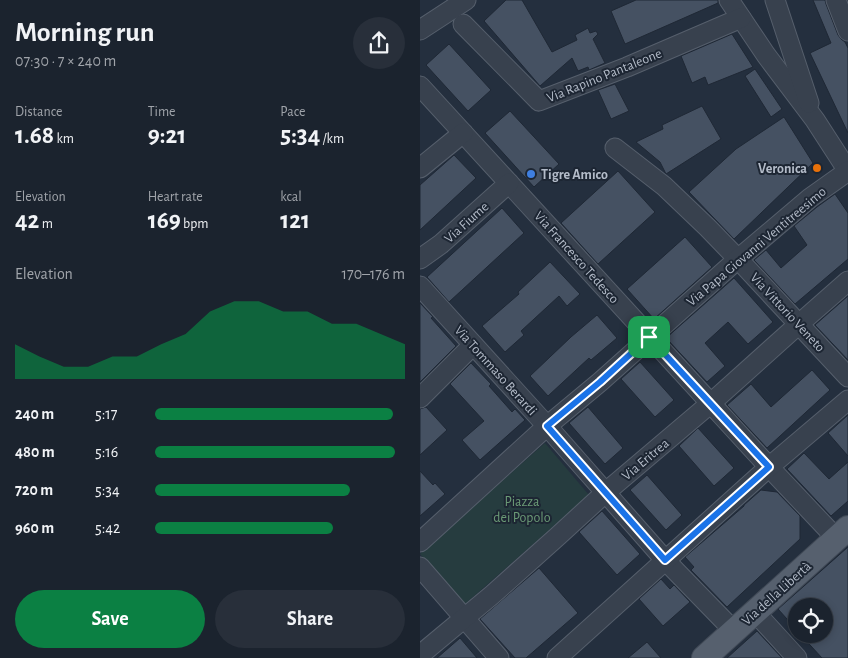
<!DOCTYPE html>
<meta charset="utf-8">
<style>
:root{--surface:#1b232e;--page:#282f3a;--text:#f1f3f6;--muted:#a0a4aa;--line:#39404a;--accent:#0b8043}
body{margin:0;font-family:"Alegreya Sans",sans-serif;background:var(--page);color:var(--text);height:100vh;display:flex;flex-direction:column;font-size:19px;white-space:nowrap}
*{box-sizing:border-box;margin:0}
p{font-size:16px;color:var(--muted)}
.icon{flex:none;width:28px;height:28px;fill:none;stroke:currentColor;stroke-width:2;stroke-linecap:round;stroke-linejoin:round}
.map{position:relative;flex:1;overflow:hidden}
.drawer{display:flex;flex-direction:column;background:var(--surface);width:420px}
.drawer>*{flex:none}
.tools{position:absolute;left:368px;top:598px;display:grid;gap:10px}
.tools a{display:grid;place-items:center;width:45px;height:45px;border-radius:50%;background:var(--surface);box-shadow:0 2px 8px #0003,0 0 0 1px var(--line);font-size:25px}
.pin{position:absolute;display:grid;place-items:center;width:42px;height:42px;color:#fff;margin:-21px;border-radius:10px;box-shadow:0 2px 8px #0006}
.round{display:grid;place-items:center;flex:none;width:52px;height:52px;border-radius:26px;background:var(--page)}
.head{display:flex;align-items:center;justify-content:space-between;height:85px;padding:0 15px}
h1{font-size:28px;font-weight:700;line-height:38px}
.stats{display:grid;grid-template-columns:repeat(3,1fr);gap:8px;height:85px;padding:5px 15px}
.stats div{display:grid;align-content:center}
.stats b{font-size:25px;font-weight:700}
.stats small{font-size:14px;font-weight:400}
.stats p{font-size:14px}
.chart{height:140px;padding:10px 15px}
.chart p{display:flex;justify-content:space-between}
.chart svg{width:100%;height:90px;margin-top:5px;fill:var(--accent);opacity:.7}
.cta{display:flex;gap:10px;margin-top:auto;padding:10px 15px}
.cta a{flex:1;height:58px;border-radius:30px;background:var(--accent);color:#fff;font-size:20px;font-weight:700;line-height:58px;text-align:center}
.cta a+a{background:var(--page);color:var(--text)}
ul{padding:0 15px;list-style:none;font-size:16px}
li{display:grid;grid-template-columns:80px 60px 1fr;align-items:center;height:38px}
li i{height:12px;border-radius:6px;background:var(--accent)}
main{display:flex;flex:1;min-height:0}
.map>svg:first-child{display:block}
.green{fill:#263c3f}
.building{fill:#455162;stroke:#1f2835}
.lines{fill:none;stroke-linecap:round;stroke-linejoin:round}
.minor-casing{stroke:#565f6c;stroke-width:21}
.major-casing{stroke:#414a57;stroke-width:26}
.minor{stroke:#38414e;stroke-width:19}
.major{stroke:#56606e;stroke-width:24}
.route-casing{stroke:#fff;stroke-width:10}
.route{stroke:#1a73e8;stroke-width:6}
.food-dot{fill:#e8710a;stroke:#1d2633;stroke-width:2}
.shop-dot{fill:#3f7fe0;stroke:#1d2633;stroke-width:2}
.labels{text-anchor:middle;stroke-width:4;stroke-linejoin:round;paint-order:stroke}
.street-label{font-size:14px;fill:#b4bcc9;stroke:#1d2633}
.poi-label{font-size:14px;font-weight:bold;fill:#b4bcc9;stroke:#1d2633;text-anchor:end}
.park-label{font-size:14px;fill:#6b9a76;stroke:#1d2633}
</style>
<main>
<section class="drawer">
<div class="head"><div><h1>Morning run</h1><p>07:30 · 7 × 240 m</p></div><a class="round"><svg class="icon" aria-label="share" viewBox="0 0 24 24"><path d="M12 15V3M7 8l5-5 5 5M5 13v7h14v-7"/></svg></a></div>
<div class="stats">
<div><p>Distance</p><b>1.68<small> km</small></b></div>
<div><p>Time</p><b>9:21</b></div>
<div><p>Pace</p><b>5:34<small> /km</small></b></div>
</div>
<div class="stats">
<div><p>Elevation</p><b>42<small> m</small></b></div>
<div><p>Heart rate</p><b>169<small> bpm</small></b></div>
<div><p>kcal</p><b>121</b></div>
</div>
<div class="chart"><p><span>Elevation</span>170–176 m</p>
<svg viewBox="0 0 160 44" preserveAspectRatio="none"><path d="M0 44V27L10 33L20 38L30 38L40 33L50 33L60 27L70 22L80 11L90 6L100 6L110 11L120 11L130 17L140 17L150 22L160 27V44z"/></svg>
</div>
<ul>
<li><b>240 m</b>5:17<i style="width:95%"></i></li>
<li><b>480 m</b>5:16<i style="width:96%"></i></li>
<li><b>720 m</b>5:34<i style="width:78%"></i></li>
<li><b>960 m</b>5:42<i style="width:71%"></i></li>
</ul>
<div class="cta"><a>Save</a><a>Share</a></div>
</section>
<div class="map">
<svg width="428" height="658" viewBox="0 0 428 658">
<rect width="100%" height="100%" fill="#242f3e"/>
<polygon class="green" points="125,443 169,495 45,604 0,554"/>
<g class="building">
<polygon points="86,0 102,0 132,52 157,40 155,35 168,28 170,33 176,31 178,34 173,39 185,63 169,70 168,67 158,71 152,58 120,86 64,21"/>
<polygon points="216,0 298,0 298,3 205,44 191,11"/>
<polygon points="393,0 405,0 406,4 418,35 421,39 425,42 428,48 428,133 390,53 411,43"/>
<polygon points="312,34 333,67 288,85 285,77 272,83 261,56"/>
<polygon points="29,44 71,90 48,111 6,65"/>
<polygon points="335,69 362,109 351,117 325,76"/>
<polygon points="195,84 209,111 191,119 178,90"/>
<polygon points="282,106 301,139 246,174 240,162 216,142 243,129 242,125"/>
<polygon points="90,111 139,164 114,187 65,133"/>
<polygon points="364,117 393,163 314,239 269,192 316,149"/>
<polygon points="34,155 56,178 0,230 0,185"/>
<polygon points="198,171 235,212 178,264 141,223"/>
<polygon points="415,194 428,213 428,259 375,304 334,260 346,250 361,268 387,245 374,226 397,207"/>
<polygon points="82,208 104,233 29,302 7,277"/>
<polygon points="265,237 292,267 234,319 207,289"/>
<polygon points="130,262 160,294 147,306 139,296 101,331 104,335 85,352 62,326 99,294 98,292"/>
<polygon points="314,278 353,322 328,344 308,322 285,343 305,366 287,382 246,338"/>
<polygon points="428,296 428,360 395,325"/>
<polygon points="0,303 13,317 11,318 36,346 0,382"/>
<polygon points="177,315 197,338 171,360 169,358 128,396 110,376 151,337"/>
<polygon points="220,362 254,400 235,417 201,379"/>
<polygon points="51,363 71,384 69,386 92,412 95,409 105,420 60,460 42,440 64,421 30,384"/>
<polygon points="392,370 410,390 347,448 307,405 331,384 351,407"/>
<polygon points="6,407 27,430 0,455 0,409"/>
<polygon points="168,407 203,448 185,464 149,423"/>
<polygon points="428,415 428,456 408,433"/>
<polygon points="278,428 314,468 294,486 259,446"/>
<polygon points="384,453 409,479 428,462 428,501 411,516 367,469"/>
<polygon points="0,471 13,485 15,483 25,494 0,516"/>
<polygon points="227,475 262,515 246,530 210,490"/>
<polygon points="341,490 357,492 380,516 380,539 307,607 271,570 274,567 265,557 324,506 324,505"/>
<polygon points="182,511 220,554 197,575 159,532"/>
<polygon points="428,547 428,658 402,658 380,634 404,634 404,606 376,606 376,629 358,609"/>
<polygon points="119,568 158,613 106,658 95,658 60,619"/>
<polygon points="241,579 250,589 254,585 270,602 243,626 219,599"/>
<polygon points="337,631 362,658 307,658"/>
<polygon points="40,638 57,658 17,658"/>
<polygon points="227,642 241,658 208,658"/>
</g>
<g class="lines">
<defs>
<g id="minor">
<polyline points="309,0 346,55 395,120 428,171"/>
<polyline points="355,0 389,103"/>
<polyline points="416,0 428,31"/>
<polyline points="43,24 119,101 207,67 321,18"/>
<polyline points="0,30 46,0"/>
<polyline points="0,86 349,467 416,538"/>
<polyline points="195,148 244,186 288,228 318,259 428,377"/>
<polyline points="0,168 43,133"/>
<polyline points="0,259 21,244 89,183"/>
<polyline points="0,286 127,426 245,560 314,631"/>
<polyline points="0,398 53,345"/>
<polyline points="0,542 127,426 180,382 318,259 390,198 428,171"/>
<polyline points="0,567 79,658"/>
<polyline points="335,612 377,658"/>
<polyline points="0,655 72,595 138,536 186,492 291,403 379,324 428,281"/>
<polyline points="137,658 349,467 428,400"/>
</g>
<polyline id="major" points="284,658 428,528"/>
</defs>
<use href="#minor" class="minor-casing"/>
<use href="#major" class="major-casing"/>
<use href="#minor" class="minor"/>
<use href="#major" class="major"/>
</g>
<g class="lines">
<defs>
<polygon id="route" points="229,337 349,467 245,560 127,426 180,382"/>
</defs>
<use href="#route" class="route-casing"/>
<use href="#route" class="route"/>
</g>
<circle class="food-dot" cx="397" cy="168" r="5"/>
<circle class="shop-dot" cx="111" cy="174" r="5"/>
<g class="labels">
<g class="street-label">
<text transform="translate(184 75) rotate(-22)" y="5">Via Rapino Pantaleone</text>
<text transform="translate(46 222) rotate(-42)" y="5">Via Fiume</text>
<text transform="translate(336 246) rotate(-40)" y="5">Via Papa Giovanni Ventitreesimo</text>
<text transform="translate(157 257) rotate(48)" y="5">Via Francesco Tedesco</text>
<text transform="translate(368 312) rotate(47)" y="5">Via Vittorio Veneto</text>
<text transform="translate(76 370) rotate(48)" y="5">Via Tommaso Berardi</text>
<text transform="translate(225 459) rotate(-40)" y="5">Via Eritrea</text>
<text transform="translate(356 593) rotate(-42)" y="5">Via della Libertà</text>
</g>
<g class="poi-label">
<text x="387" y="173">Veronica</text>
<text x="121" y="179" text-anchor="start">Tigre Amico</text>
</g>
<g class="park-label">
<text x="102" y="506">Piazza<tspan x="102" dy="16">dei Popolo</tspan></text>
</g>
</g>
</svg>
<div class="tools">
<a><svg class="icon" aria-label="locate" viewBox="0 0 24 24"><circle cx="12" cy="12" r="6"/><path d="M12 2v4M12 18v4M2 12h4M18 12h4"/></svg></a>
</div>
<div class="pin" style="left:229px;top:337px;background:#1e9e55"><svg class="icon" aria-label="arrive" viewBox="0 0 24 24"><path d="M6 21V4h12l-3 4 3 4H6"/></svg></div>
</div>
</main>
